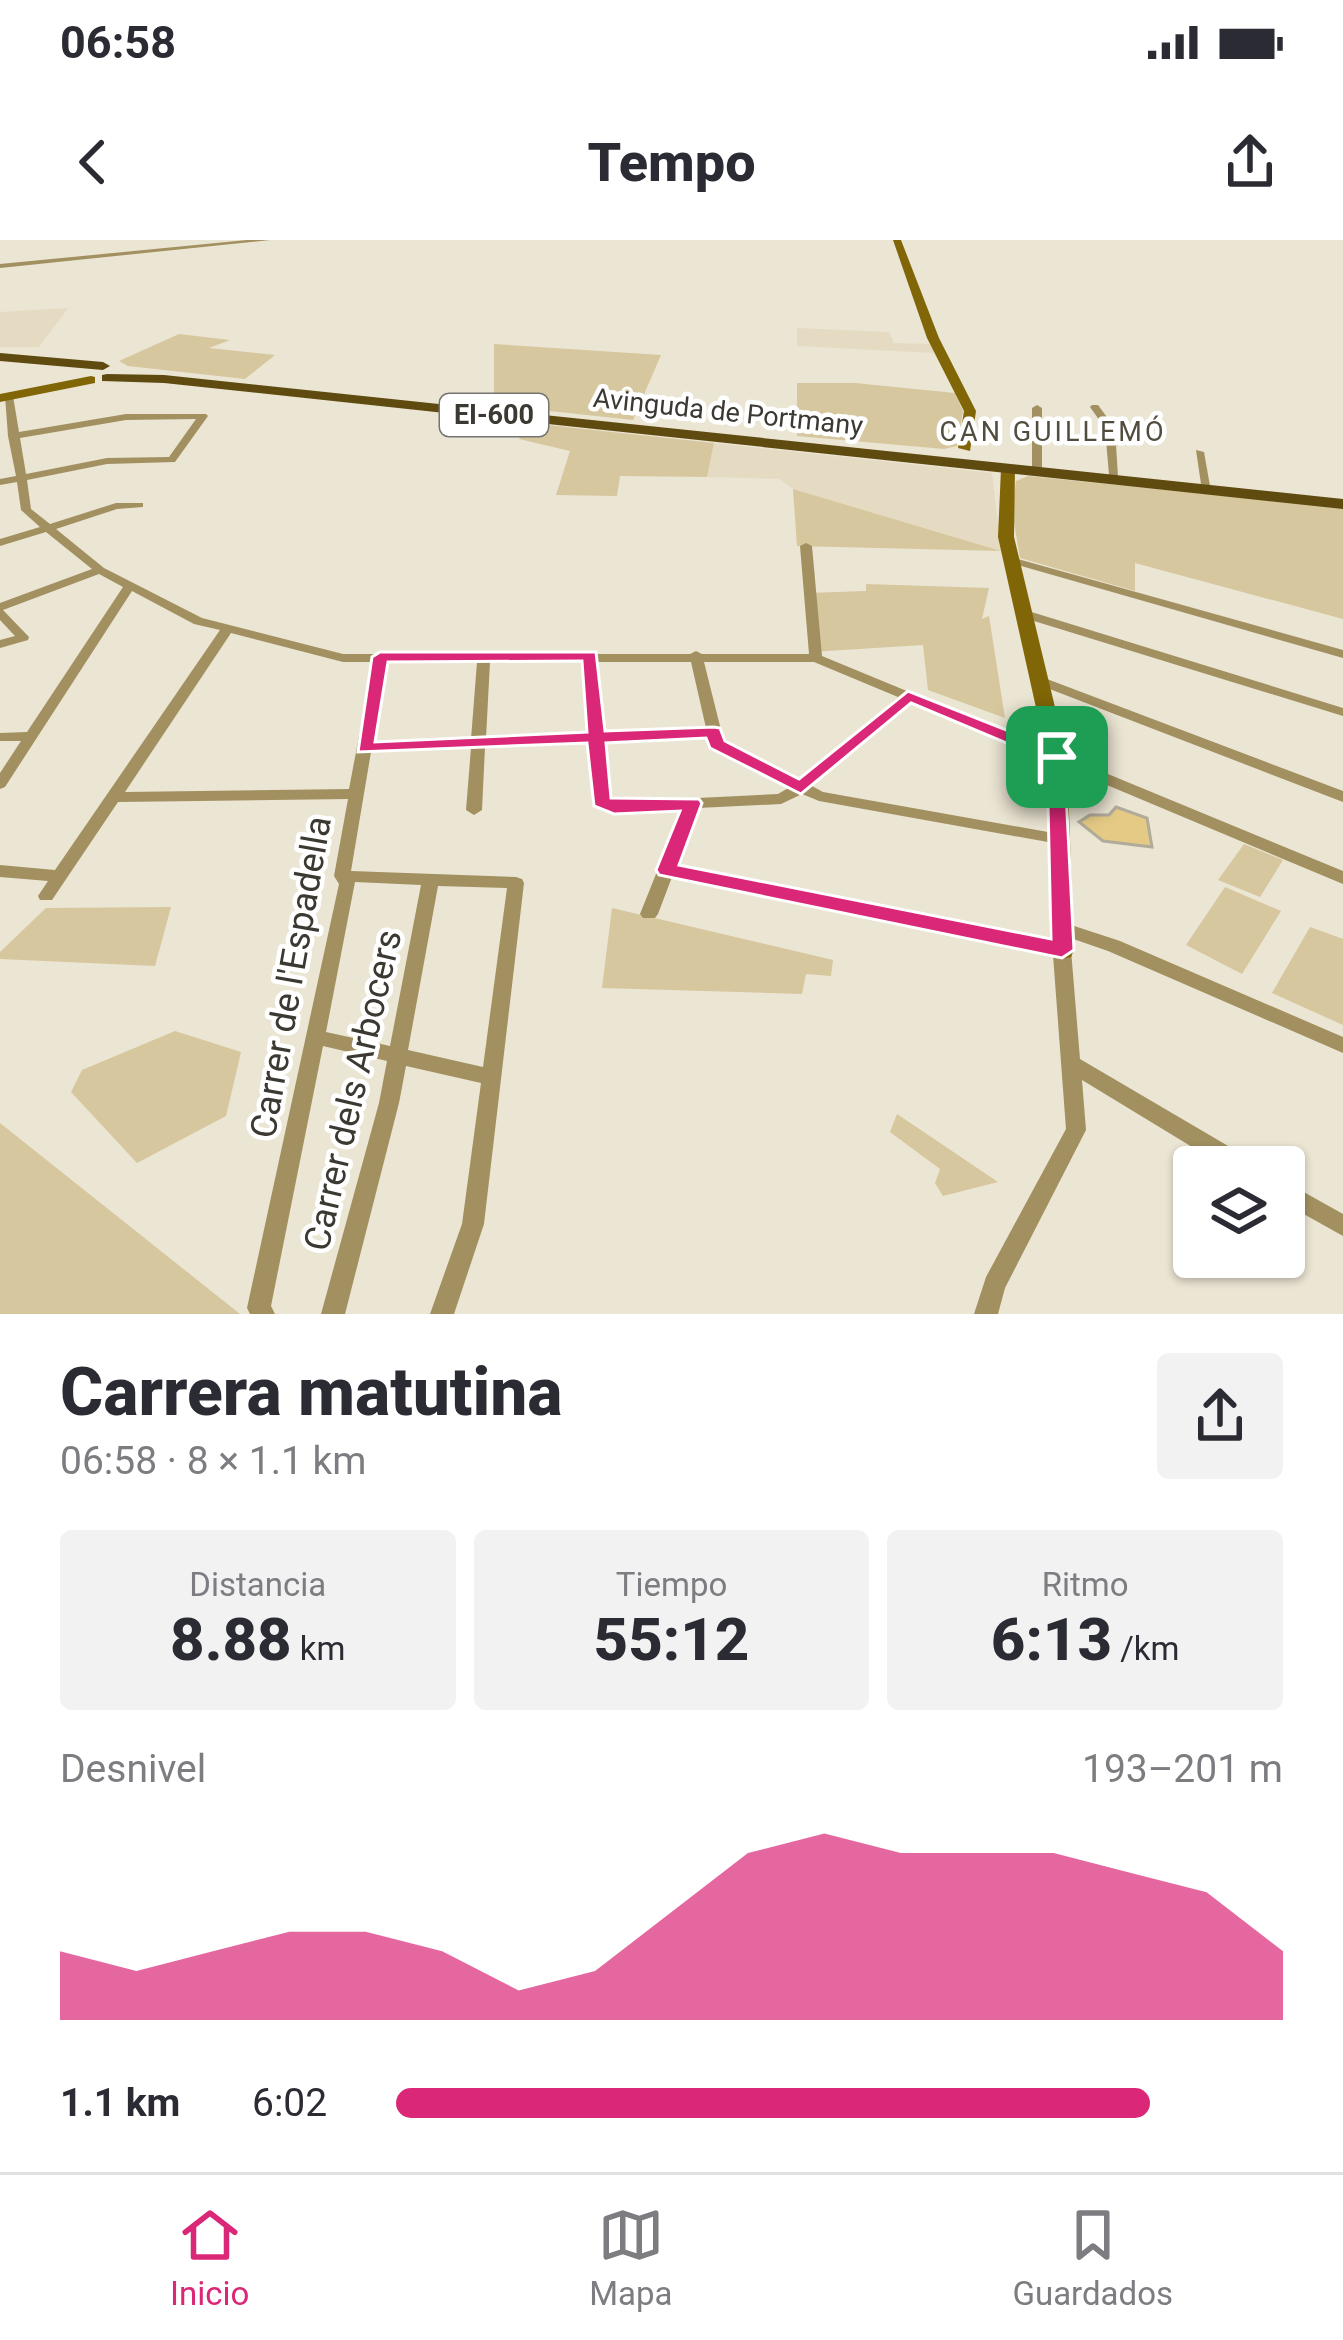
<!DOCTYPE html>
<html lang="es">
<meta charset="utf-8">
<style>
:root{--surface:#fff;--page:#f2f2f3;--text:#2b2b33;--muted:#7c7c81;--line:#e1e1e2;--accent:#db2777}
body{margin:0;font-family:Roboto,sans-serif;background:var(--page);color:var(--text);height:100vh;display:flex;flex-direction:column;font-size:45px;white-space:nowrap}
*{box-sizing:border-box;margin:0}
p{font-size:39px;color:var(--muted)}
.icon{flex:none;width:66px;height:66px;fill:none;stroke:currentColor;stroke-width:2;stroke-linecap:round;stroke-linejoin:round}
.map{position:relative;height:1074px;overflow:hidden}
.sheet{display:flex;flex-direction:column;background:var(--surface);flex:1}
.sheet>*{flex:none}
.buttons{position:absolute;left:1173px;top:906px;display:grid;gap:24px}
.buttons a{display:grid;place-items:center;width:132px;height:132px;border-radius:12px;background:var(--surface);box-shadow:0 3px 9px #0004;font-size:60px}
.pin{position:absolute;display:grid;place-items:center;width:102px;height:102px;color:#fff;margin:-51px;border-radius:24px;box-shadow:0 6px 18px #0006}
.round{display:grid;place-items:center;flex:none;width:126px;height:126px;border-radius:12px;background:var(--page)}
.headline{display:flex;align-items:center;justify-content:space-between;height:204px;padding:0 60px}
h1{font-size:66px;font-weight:800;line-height:90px}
.stats{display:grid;grid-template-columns:repeat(3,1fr);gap:18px;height:204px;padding:12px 60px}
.stats div{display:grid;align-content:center;border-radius:12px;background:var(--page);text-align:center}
.stats b{font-size:60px;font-weight:800}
.stats small{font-size:33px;font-weight:400}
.stats p{font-size:33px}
.chart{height:336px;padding:24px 60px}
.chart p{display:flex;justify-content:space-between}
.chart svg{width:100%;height:216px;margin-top:12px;fill:var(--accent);opacity:.7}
ul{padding:0 60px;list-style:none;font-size:39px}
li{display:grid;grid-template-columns:192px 144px 1fr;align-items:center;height:90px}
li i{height:30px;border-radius:15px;background:var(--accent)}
.status{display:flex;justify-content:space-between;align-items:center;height:84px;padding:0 60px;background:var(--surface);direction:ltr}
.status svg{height:33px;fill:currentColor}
header{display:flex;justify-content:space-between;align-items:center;height:156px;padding:0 60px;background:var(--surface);font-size:54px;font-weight:800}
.tabs{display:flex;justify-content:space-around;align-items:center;height:168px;border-top:3px solid var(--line);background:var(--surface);font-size:33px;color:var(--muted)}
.tabs a{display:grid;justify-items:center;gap:6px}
.tabs .current{color:var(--accent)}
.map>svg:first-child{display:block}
.built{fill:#e5dbc2}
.green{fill:#d7c79e}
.building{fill:#e4ca84;stroke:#b1ab9a;stroke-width:3}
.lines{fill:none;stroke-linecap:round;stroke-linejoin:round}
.street{fill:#a29060;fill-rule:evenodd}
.secondary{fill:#816607;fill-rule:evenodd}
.primary{fill:#5f4b10;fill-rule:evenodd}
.route{fill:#db2777;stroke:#fff;stroke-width:3;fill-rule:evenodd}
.labels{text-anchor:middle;stroke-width:9;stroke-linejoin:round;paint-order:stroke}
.far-street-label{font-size:27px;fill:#3b3932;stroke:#fff}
.shield{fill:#fff;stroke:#767470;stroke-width:3}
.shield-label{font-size:27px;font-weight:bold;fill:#3b3932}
.far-neighbourhood-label{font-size:27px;letter-spacing:3px;fill:#514c3d;stroke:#fff}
.near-street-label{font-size:36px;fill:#3b3932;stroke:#fff}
</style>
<div class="status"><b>06:58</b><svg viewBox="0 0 49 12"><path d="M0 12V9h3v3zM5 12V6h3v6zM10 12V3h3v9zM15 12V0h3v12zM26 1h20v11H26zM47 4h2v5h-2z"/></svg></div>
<header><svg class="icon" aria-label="back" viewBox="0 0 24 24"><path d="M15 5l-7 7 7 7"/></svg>Tempo<svg class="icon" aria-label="share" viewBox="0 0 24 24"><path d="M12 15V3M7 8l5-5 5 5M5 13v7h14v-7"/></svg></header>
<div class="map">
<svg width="1343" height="1074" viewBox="0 0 1343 1074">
<rect width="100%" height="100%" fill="#ebe5d3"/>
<g class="built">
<polygon points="68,68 39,107 0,107 0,72"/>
<polygon points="797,88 889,92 894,103 930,104 934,113 797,106"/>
<polygon points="714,203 992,233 1001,311 793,249 779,239 707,237"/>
</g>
<g class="green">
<polygon points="179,94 230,100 209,108 275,115 245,139 128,126 119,121"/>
<polygon points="494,104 661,115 633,180 494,165"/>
<polygon points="797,143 855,143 955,153 963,171 957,206 944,209 797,196"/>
<polygon points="529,183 714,203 707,237 620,236 617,256 556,255 570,211 519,199"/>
<polygon points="1028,236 1343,268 1343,379 1135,323 1135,351 1020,318 1012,270 1016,241"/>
<polygon points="793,249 1001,311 797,306"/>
<polygon points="866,344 989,348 982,379 989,376 1005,478 928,450 923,405 811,412 807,353 866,351"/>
<polygon points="1244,604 1283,620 1260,657 1218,640"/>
<polygon points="1225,647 1281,671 1242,734 1186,705"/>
<polygon points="171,667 155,726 0,719 0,712 46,668"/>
<polygon points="612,668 833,720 831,736 806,734 802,754 602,748"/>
<polygon points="1310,687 1343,699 1343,785 1272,753"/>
<polygon points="175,791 241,812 226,876 137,923 71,852 82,830"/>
<polygon points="897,874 998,942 943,956 935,943 940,929 890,892"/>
<polygon points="0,883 240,1074 0,1074"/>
</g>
<polygon class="building" points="1116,567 1147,578 1152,607 1103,601 1079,582 1090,575 1109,575"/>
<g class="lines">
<g class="street">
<polygon points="247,0 270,0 0,28 0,24"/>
<path d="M9,153L13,156L19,192L126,174H206L208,176L175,222L107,224L27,240L31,269L50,284L116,263H143V267L117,269L56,289L104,328L202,378L343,414H585L590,412L595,414H690L696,411L702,414H809L800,306L806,303L812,306L822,416L1343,631V644L909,462L812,546L823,552L1059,594L1065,595L1067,599L1065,603L1059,604L819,561L802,554L781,564L698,568L676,626L1068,705L1071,710L1080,819L1252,920L1255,927H1225L1082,840L1086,890L1005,1048L998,1074H974L986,1037L1066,889L1053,715L672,637L658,674L655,678H643L640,674L682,569C653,570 617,579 593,561L589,502L485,507L482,570L474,575L466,570L471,508L371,512L351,631L516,637L522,639L524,643L484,984L454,1074H430L462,984L481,843L406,826L399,863L345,1074H321L379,863L387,821L323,806L271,1066L275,1074H250L247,1068L339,644L334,636L348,559L118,562L52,660H40L38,656L48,641L0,637V625L55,630L220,390L194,384L132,351L5,547L0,549V533L21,501H0V493L27,492L123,347L99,334L3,370L29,397L28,400L0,408V400L15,396L0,380V363L92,329L46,292L0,306V299L40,287L21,270L17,242L0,245V239L16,236L8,196L5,156ZM196,179L169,217L107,218L26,234L20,198L126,180ZM231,393L343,422H373L349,549L125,552ZM386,422H477L471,499L372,503ZM490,422H584L589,493L486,498ZM597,422H691L706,488L603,493ZM704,422H814L898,457L800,540L724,502ZM708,497L712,507L790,547L778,554L616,562L608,558L604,501ZM355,642L421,645L390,806L326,792ZM438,646L507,648L483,827L408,810Z"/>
<polygon points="1037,165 1042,168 1042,227 1037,230 1032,227 1032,168"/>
<polygon points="1092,165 1098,165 1115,188 1118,237 1109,235 1105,188 1090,167"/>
<polygon points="1196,210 1204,212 1210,246 1201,244"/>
<polygon points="1011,317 1343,410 1343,418 1007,322 1005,320"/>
<polygon points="1025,370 1343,468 1343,476 1021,377 1019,374"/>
<polygon points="1039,436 1343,551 1343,562 1034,443 1032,440"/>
<polygon points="1062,682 1120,701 1343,797 1343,813 1108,711 1056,693 1053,688 1056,683"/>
<polygon points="1284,941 1343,974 1343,996 1284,963"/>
</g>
<g class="secondary">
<polygon points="893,0 901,0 939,98 976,171 970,211 958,208 964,171 927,98"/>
<polygon points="91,136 95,137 95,143 0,162 0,154"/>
<polygon points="1008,225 1015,229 1014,297 1067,517 1074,710 1071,717 1062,719 1053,717 1050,710 1047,517 998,297 1001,229"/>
</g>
<g class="primary">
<polygon points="0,113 103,122 110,126 103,130 0,121"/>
<polygon points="107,134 164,135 1343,259 1343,269 164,143 102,141 102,135"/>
</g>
</g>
<path class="route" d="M380,412H596L605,491L714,487L720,488L725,501L799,539L908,451L1064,513L1074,710L1062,718L659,635L656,630L680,571L614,574L594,566L587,503L358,512L372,417ZM582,421L587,492L375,502L388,422ZM911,463L1047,520L1051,699L679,625L702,563L699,559L611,558L606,503L706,498L710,508L801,554Z"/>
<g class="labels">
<g class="far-street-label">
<text transform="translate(728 172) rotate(6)" y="9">Avinguda de Portmany</text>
</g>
<rect class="shield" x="440" y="154" width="108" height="42" rx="9"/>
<g class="shield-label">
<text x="494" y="184">EI-600</text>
</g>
<g class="far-neighbourhood-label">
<text x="1053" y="201">CAN GUILLEMÓ</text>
</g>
<g class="near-street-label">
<text transform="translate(290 737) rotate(-80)" y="13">Carrer de l'Espadella</text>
<text transform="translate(352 850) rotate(-77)" y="13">Carrer dels Arbocers</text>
</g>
</g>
</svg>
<div class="buttons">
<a><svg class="icon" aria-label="layers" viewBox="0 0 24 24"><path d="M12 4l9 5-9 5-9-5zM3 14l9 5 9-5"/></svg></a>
</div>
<div class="pin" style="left:1057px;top:517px;background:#1e9e55"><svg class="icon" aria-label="arrive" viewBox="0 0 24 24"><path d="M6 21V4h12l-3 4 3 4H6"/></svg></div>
</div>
<section class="sheet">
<div class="headline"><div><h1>Carrera matutina</h1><p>06:58 · 8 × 1.1 km</p></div><a class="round"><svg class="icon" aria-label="share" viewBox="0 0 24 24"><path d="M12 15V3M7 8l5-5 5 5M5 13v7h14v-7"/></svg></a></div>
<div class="stats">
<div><p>Distancia</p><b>8.88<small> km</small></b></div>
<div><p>Tiempo</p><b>55:12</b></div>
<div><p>Ritmo</p><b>6:13<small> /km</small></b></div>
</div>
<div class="chart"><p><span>Desnivel</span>193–201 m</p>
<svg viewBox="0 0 160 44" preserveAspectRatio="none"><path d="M0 44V30L10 34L20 30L30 26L40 26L50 30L60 38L70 34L80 22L90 10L100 6L110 10L120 10L130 10L140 14L150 18L160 30V44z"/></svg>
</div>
<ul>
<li><b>1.1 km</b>6:02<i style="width:85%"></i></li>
</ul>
</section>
<nav class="tabs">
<a class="current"><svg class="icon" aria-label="home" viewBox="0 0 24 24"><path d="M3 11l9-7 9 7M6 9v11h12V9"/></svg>Inicio</a>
<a><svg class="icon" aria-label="map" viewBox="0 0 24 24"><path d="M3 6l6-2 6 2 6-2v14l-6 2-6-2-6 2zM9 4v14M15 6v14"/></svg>Mapa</a>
<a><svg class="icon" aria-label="saved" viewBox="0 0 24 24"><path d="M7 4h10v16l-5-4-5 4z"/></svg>Guardados</a>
</nav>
